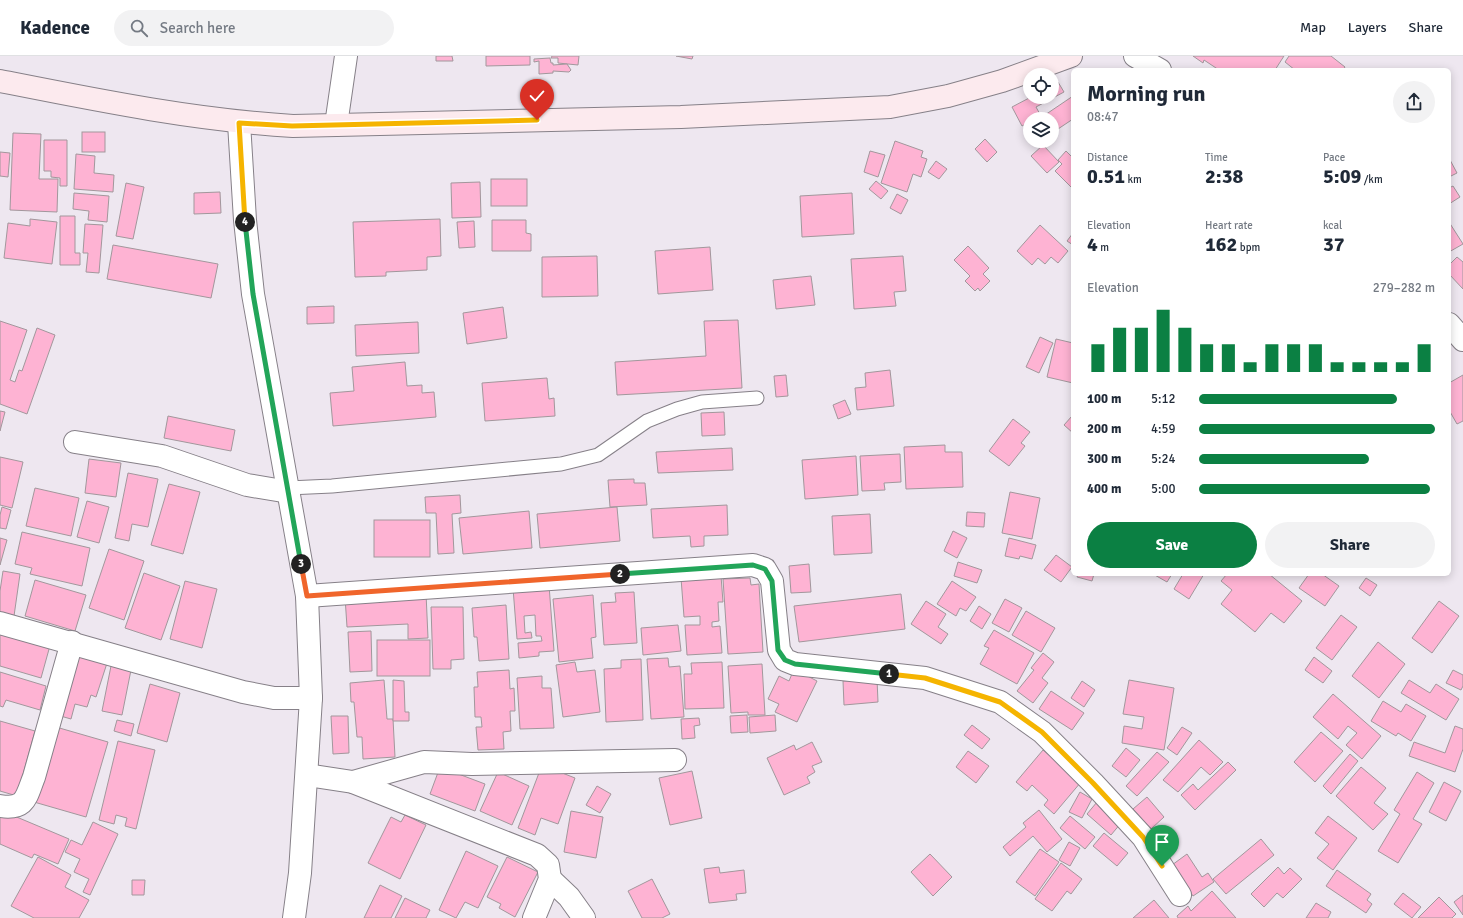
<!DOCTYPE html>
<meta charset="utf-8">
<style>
:root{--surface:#fff;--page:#f2f2f3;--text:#1f2937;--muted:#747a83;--line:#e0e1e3;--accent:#0b8043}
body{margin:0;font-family:Signika,sans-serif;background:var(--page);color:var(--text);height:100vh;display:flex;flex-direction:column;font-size:15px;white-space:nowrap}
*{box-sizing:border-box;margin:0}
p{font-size:13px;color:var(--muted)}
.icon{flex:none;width:22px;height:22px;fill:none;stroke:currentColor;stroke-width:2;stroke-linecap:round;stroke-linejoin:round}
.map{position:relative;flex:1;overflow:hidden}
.panel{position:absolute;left:1071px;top:12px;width:380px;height:508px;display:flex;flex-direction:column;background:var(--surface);border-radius:6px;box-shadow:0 2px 10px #0003}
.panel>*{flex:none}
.tools{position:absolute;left:1023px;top:12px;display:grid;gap:8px}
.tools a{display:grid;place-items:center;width:36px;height:36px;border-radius:50%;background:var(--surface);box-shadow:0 2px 10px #0003;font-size:20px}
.pin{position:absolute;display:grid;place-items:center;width:34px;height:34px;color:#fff;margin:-41px -17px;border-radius:50% 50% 50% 0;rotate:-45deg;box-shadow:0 0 4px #0007}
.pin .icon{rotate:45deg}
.km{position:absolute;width:20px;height:20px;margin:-10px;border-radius:50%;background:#222;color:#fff;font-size:11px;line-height:20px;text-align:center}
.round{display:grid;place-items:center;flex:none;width:42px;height:42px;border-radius:21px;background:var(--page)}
.headline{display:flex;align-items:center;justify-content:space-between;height:68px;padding:0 16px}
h1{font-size:22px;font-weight:800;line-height:30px}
.stats{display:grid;grid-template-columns:repeat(3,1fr);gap:6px;height:68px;padding:4px 16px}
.stats div{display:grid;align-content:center}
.stats b{font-size:20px;font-weight:800}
.stats small{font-size:11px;font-weight:400}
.stats p{font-size:11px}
.chart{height:112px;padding:8px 16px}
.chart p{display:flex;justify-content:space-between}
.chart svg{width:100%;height:72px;margin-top:4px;stroke:var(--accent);stroke-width:6}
.button{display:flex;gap:8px;margin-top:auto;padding:8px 16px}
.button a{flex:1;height:46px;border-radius:24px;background:var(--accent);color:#fff;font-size:16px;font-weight:800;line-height:46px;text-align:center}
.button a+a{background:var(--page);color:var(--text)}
ul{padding:0 16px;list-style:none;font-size:13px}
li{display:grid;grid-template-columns:64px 48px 1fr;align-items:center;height:30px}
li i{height:10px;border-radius:5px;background:var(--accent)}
header{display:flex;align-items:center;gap:24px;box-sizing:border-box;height:56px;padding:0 20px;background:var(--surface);border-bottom:1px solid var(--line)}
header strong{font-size:19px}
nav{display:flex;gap:22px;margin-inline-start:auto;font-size:14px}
.search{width:280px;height:36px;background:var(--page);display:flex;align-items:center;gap:10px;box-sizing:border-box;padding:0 14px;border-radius:22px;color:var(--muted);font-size:15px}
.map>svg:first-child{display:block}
.building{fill:#feb3d3;stroke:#a2979c}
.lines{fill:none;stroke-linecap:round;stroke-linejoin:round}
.lane-casing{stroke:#868088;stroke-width:15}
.street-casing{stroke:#868088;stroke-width:24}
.secondary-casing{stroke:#868088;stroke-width:24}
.lane{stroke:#fff;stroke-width:13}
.street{stroke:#fff;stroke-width:22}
.secondary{stroke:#fceaee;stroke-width:22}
.split-1-casing{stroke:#fff;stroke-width:8}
.split-2-casing{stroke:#fff;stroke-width:8}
.split-3-casing{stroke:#fff;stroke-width:8}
.split-4-casing{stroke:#fff;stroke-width:8}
.split-5-casing{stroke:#fff;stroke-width:8}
.split-1{stroke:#f5b400;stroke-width:5}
.split-2{stroke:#22a559;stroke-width:5}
.split-3{stroke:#f0652b;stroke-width:5}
.split-4{stroke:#22a559;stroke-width:5}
.split-5{stroke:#f5b400;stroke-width:5}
</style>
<header>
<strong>Kadence</strong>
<div class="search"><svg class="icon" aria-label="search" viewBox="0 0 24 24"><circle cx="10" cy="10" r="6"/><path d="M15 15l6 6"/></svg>Search here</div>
<nav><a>Map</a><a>Layers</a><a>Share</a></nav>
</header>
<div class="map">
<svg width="1463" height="862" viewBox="0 0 1463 862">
<rect width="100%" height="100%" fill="#eee7f0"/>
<g class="building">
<polygon points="436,0 452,0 453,5 436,5"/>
<polygon points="486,0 530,0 530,9 486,10"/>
<polygon points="552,0 579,0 578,9 558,7 558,2 551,2"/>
<polygon points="676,0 693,0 692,3"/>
<polygon points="1193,0 1284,0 1275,14 1219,14 1204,4 1203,7"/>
<polygon points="1289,0 1331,0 1345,11 1343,14 1295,14 1285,6"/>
<polygon points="550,2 551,7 553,7 553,9 567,8 571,14 569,16 553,15 553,17 539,18 539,5 534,6 534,3"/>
<polygon points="1058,26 1064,36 1036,51 1041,60 1036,63 1030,63 1030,66 1022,70 1012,51 1031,41 1052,41 1052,29"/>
<polygon points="1073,40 1073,63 1052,77 1052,63 1039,63"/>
<rect x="82" y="76" width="23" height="20"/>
<polygon points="13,77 41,78 39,123 58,123 57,156 10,154"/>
<polygon points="985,83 997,96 987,106 975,93"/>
<polygon points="44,84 67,84 67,130 60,130 60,122 51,121 51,115 44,115"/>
<polygon points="895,85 923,95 921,101 927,103 921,121 913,118 907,136 881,127"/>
<polygon points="1043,89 1059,106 1047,117 1031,100"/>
<polygon points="870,95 885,99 878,121 864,116"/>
<polygon points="1066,95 1073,102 1073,133 1055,115 1062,108 1058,104"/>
<polygon points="0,96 10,97 8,121 0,120"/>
<polygon points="76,98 95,100 94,117 114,119 113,136 74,133"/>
<polygon points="1449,102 1457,117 1449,121"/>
<polygon points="936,105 947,113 939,123 928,116"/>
<rect x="491" y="123" width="36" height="27"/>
<polygon points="876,125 888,135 881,143 869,133"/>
<polygon points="480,126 481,161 452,162 451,127"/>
<polygon points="126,127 144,131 133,183 116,180"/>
<polygon points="1453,130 1460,141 1449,148 1449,132"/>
<polygon points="220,136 221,157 194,158 194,137"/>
<polygon points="74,137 109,140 107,166 88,164 89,155 73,153"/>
<polygon points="852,137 854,178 802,181 800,140"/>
<polygon points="897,138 908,144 901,158 890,152"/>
<polygon points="60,160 75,160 75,197 80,197 80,209 60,209"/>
<polygon points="30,163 57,166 52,208 4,202 8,167 30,170"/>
<polygon points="440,163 441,200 427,201 427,214 386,216 386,220 355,221 353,166"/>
<polygon points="492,164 526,164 526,177 531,178 531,195 492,195"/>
<polygon points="474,165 475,191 459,192 457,166"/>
<polygon points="1449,166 1463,188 1449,196"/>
<polygon points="85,168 103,169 99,217 86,216 88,197 83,197"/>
<polygon points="1040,169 1068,195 1058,207 1051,201 1045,208 1038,202 1032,209 1017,195"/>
<polygon points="1073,177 1073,189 1067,185"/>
<polygon points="113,189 218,208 211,242 107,223"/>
<polygon points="968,190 989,212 983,218 990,225 980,235 978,232 975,235 965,225 970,220 954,204"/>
<polygon points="710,191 713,234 658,238 655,195"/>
<polygon points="597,200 598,240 542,241 542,201"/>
<polygon points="903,200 906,235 894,236 896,250 854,253 851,203"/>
<polygon points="1457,201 1463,206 1463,233 1449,218 1449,209"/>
<polygon points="811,220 815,249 776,253 773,224"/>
<polygon points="334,250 334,267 307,268 307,251"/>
<polygon points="503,251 507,282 467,288 463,257"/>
<polygon points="738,264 742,332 617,339 615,306 706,300 704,265"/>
<polygon points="0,265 27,274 10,324 15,326 19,314 22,315 37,272 55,279 27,358 0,348"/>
<polygon points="418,266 419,297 356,300 355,269"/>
<polygon points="1040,281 1053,287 1039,317 1026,311"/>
<polygon points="1056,283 1073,287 1073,327 1047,321"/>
<polygon points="405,306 407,330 422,329 422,337 434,336 436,361 333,370 330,337 354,335 352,311"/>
<polygon points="890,314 894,350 857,354 855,332 866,331 865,317"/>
<polygon points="786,319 788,340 776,341 774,320"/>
<polygon points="1463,319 1463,365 1457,368 1449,354 1449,327"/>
<polygon points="547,322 549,343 554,342 555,360 485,365 482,327"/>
<polygon points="845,344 851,358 838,363 833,349"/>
<polygon points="0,355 5,356 0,375"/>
<polygon points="724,356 725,379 702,380 701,357"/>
<polygon points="168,360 235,374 231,395 164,382"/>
<polygon points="1072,360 1073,361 1073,377 1064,369"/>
<polygon points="1013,363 1030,376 1021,387 1025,390 1009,410 989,395"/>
<polygon points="945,389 945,396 962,396 963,431 906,433 904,391"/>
<polygon points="732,392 733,414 658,417 656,396"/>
<polygon points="900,398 901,426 884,427 885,434 862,435 860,400"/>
<polygon points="856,400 858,439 805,443 802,404"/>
<polygon points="0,401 23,406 12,452 0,449"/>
<polygon points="89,403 121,407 116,441 85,437"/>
<polygon points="128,417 158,423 148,471 132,468 129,485 115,482"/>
<polygon points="634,423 634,427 645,427 647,449 610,451 608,424"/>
<polygon points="169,428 200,436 183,498 151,489"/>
<polygon points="35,432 79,442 71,480 26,470"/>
<polygon points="1010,436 1040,442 1032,483 1002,477"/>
<polygon points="460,439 461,457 452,458 454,497 438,498 436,457 426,457 425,441"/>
<polygon points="87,445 109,451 99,487 77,481"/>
<polygon points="727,449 728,479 704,480 704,490 691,491 690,480 653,482 651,453"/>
<polygon points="2,451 11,454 6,473 0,472 0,459"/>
<polygon points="617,451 620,485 540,492 537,458"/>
<polygon points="529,455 532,492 463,498 459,462"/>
<polygon points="967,456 985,457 984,471 966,470"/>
<polygon points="870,458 872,497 834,499 832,460"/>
<rect x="374" y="464" width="56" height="37"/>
<polygon points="953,475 967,482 957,502 944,495"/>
<polygon points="22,476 90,492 82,530 30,518 32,512 15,508"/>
<polygon points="0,482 7,484 0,509"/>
<polygon points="1009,482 1036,489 1032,503 1020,500 1019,503 1005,500"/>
<polygon points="109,493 144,505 124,564 89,552"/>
<polygon points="1056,499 1072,511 1061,526 1044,514"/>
<polygon points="958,506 982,514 977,527 954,520"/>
<polygon points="809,508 811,536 791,537 789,510"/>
<polygon points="3,515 20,518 14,560 0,558 0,535"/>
<polygon points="144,517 180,530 161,584 125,572"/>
<polygon points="1078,518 1094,518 1092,525 1077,521"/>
<polygon points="1153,518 1172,518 1167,526"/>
<polygon points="1183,518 1204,518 1189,543 1174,533"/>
<polygon points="1227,518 1269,518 1302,545 1284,567 1271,557 1255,576 1221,548 1232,534 1221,525"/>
<polygon points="1309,518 1322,518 1339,530 1325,550 1299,532"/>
<polygon points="721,520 723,546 718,546 719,565 712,566 712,571 720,570 722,597 687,599 685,569 700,569 700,560 684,561 681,522"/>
<polygon points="750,522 751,529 759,528 763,596 728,598 723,523"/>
<polygon points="1366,522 1377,529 1370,540 1359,532"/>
<polygon points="35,524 86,539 75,575 25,560"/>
<polygon points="185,525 217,533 202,592 170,583"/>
<polygon points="952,525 976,541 966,555 960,552 956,560 937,548"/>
<polygon points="549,529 554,595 539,596 539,600 519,602 518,587 542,585 541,580 536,580 535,559 524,560 525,577 531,576 532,582 517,583 513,532"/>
<polygon points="634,536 637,587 604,589 601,547 616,546 615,537"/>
<polygon points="426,537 428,582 408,583 408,568 347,571 345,541"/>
<polygon points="901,538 905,573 799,586 794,550"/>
<polygon points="593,539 596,581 591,582 593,602 559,606 553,543"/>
<polygon points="1005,543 1022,552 1009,576 992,567"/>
<polygon points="926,545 946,558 938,571 948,578 941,588 911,568"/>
<polygon points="1439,545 1459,560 1432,597 1412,582"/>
<polygon points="506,549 509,603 479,605 477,581 474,581 472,552"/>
<polygon points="979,550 991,558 982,573 970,565"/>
<polygon points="431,551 463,551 464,603 451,604 451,613 433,613"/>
<polygon points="1026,555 1055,572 1041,596 1012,579"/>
<polygon points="1341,559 1357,571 1332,604 1316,592"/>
<polygon points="678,569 681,595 643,599 641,572"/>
<polygon points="0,571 51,586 41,622 0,610"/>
<polygon points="994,574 1034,597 1017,628 980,608 989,592 984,590"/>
<polygon points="371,575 372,615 350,616 348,576"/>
<rect x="377" y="584" width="53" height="36"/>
<polygon points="1378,586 1405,608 1379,642 1352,620"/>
<polygon points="78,591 109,601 96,641 91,639 87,651 75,648 71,663 57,659"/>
<polygon points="1043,597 1054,606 1042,622 1048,627 1033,647 1017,635 1034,614 1031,612"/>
<polygon points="1314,601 1332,615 1323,627 1305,614"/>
<polygon points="668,602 669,611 680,610 684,661 651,663 647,603"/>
<polygon points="641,603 643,664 606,666 604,613 621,612 621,604"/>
<polygon points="112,605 132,609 122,659 102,655"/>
<polygon points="575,606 577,616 595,614 600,656 563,661 556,609"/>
<polygon points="722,606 724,652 685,653 684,618 692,618 691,607"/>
<polygon points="762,608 765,659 748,659 748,656 731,657 728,610"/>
<polygon points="794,613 817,625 797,666 775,656 779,648 768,643 779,620 789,625"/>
<polygon points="509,614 510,633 514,632 515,655 510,655 511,675 503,676 504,693 478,694 476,671 482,671 481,661 475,661 474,631 478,631 477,616"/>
<polygon points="1453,614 1463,619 1463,630 1461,634 1446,627"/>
<polygon points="0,616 46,630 40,654 6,644 3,651 0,650"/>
<polygon points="542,620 542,632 551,632 554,672 520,673 517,622"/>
<polygon points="877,623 878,646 844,649 843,625"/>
<polygon points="384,624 387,663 393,663 395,701 363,703 362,681 357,681 354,646 351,646 350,627"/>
<polygon points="393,624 404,625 405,656 409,656 409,665 393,665"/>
<polygon points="1129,624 1174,632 1164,694 1122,687 1124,670 1142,673 1144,661 1123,658"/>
<polygon points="1409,624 1430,637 1436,628 1459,643 1446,664 1401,637"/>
<polygon points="1082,625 1095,634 1084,651 1071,642"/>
<polygon points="150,628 180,637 167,686 137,677"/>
<polygon points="1051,635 1084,657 1072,674 1039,653"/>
<polygon points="1333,638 1381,680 1362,703 1346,689 1357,677 1348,670 1338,683 1313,661"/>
<polygon points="1383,645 1401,656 1406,648 1426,660 1411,685 1398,677 1396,680 1371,665"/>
<polygon points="747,659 748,676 731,677 730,660"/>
<polygon points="775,659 776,675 750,677 749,661"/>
<polygon points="331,660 348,660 349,697 333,698"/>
<polygon points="699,662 700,669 694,670 695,682 682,683 681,663"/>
<polygon points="117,664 134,668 131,680 114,675"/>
<polygon points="0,665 35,675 17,740 0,735"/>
<polygon points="972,669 990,683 982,693 964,679"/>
<polygon points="1455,670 1463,673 1463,693 1455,716 1409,700 1414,686 1445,697"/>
<polygon points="56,671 108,686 86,761 34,746"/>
<polygon points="1182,671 1192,677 1177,699 1167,692"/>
<polygon points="1321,676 1343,695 1315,726 1294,706"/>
<polygon points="1199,684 1223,706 1210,719 1201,711 1178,736 1163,724"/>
<polygon points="118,685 155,694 136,773 125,770 127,762 116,759 114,768 99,764"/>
<polygon points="812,686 822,706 812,710 815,716 807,721 810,727 784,739 767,702 794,689 796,694"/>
<polygon points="1126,692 1140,704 1126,721 1112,710"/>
<polygon points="1043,694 1081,726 1054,758 1044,749 1048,744 1032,729 1027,735 1016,726"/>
<polygon points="968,695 989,710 976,727 956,711"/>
<polygon points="1157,696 1169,706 1137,740 1126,730"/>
<polygon points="1350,698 1358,705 1331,738 1323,730"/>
<polygon points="1228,706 1236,714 1195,754 1181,739 1193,728 1198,734"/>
<polygon points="542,709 575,722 558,768 541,762 535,779 518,772"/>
<polygon points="440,711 485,728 475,755 430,738"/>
<polygon points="1361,711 1386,732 1374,747 1388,758 1373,774 1336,740"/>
<polygon points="692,715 702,762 670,769 659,722"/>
<polygon points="498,716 529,730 512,769 480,755"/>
<polygon points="1417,716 1434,727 1413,763 1422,768 1398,807 1378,795 1400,758 1394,754"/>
<polygon points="1444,726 1461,735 1446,765 1429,756"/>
<polygon points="597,730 611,738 600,757 586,749"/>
<polygon points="1080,736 1092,743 1082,762 1069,756"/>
<polygon points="1147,741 1164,761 1151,773 1133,753"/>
<polygon points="1097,746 1121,767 1111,779 1087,758"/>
<polygon points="0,754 69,783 58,808 34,798 32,802 0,788"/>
<polygon points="1039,754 1062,783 1047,796 1033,780 1010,800 1003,791 1026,771 1023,767"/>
<polygon points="571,755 603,761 596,802 564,796"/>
<polygon points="405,759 426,769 400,823 368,807 391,761 401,766"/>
<polygon points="1070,760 1095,781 1085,793 1060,772"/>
<polygon points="1328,760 1357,782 1333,814 1317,802 1329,788 1315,777"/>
<polygon points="93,766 118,778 90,839 83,836 89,823 74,816 80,803 65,796 71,784 82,789"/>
<polygon points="1104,777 1128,797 1117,810 1093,790"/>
<polygon points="1261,783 1274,799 1226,838 1213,823"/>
<polygon points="1069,786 1080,792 1070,810 1059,804"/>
<polygon points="1040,793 1059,806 1035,840 1016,826"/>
<polygon points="466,795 498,810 478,852 465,846 456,862 439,854"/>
<polygon points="930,798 952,821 933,840 911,816"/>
<polygon points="1187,798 1202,821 1208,817 1214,826 1193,840 1172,809"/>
<polygon points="38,801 71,819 65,831 89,844 79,862 34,862 11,850"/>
<polygon points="507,801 538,816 515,861 499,852 501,848 487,841"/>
<polygon points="1061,807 1082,823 1071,838 1067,835 1052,855 1035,843"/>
<polygon points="719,811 720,817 744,814 746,837 736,838 737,844 709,847 704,813"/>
<polygon points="1278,811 1284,818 1290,812 1302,823 1283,842 1277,837 1264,851 1251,838"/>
<polygon points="1337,814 1371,838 1367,844 1372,848 1366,857 1326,830"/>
<polygon points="652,823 670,858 662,862 642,862 628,835"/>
<polygon points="132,824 145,824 144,839 132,839"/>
<polygon points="380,829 402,840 391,862 364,862"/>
<polygon points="1212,835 1236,862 1178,862 1177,860 1188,850 1191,855"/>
<polygon points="1403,837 1421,851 1412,862 1394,848"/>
<polygon points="1463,839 1463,859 1454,846"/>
<polygon points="1439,841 1456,858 1452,862 1418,862"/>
<polygon points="405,842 430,854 426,862 395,862"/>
<polygon points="1154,844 1169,862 1133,862"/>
<polygon points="1316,847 1331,856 1328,862 1306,862"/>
</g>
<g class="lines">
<defs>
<polyline id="lane" points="288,432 332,430 561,408 598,399 647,365 677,353 702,346 757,342"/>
<g id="street">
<polyline points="1135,0 1160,14"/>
<polyline points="239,67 245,164 253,238 307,540 311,642 300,817 294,862"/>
<polyline points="336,69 346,0"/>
<polyline points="1449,268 1463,284"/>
<polyline points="75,386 162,400 247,429 289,436"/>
<polyline points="307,540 753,509 765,513 772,525 779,594 785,604 795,608 925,622 1000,646 1042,676 1093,727 1143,781 1180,839"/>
<polyline points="0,567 243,636 274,642 311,642"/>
<polyline points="307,719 353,726 537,799 548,809 550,823 534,862"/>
<polyline points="353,726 424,706 472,708 675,704"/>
<path d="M0,750C26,754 26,741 34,721L72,586"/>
<polyline points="550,823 569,841 584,862"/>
</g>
<path id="secondary" d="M0,25C96,44 194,64 293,70L681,61L890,51L948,40L1002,25L1071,0"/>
</defs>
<use href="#lane" class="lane-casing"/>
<use href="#street" class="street-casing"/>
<use href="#secondary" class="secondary-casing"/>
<use href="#lane" class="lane"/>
<use href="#street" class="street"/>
<use href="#secondary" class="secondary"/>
</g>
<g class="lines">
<defs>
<polyline id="split-1" points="889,618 925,622 1000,646 1042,676 1093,727 1143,781 1162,810"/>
<polyline id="split-2" points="620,518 753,509 765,513 772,525 778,594 785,604 795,608 889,618"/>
<polyline id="split-3" points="301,508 307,540 620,518"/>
<polyline id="split-4" points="245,166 253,238 301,508"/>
<polyline id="split-5" points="245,166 239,67 292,70 537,64"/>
</defs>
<use href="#split-1" class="split-1-casing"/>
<use href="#split-2" class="split-2-casing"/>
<use href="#split-3" class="split-3-casing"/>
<use href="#split-4" class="split-4-casing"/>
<use href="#split-5" class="split-5-casing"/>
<use href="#split-1" class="split-1"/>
<use href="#split-2" class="split-2"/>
<use href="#split-3" class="split-3"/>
<use href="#split-4" class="split-4"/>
<use href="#split-5" class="split-5"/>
</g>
</svg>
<div class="tools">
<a><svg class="icon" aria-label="locate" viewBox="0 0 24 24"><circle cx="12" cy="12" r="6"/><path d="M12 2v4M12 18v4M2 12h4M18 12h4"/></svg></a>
<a><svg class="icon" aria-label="layers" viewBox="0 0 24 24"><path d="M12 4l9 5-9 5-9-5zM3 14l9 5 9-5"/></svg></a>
</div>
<div class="pin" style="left:1162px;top:810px;background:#1e9e55"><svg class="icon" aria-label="arrive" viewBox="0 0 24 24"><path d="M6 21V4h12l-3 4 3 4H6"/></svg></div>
<div class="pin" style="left:537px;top:64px;background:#d93025"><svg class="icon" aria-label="check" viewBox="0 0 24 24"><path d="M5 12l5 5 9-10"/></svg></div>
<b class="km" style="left:889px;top:618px">1</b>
<b class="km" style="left:620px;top:518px">2</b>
<b class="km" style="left:301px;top:508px">3</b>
<b class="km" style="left:245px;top:166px">4</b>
<section class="panel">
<div class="headline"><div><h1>Morning run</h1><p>08:47</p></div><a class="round"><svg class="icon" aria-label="share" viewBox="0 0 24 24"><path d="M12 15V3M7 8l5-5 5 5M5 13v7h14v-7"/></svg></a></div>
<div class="stats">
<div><p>Distance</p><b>0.51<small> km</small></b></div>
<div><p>Time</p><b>2:38</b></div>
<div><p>Pace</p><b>5:09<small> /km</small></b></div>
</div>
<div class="stats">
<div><p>Elevation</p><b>4<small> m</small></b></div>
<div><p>Heart rate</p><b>162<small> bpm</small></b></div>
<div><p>kcal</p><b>37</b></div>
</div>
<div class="chart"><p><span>Elevation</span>279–282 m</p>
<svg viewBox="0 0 160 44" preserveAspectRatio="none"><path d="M5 44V27M15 44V17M25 44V17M35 44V6M45 44V17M55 44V27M65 44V27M75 44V38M85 44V27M95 44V27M105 44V27M115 44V38M125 44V38M135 44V38M145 44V38M155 44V27"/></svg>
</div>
<ul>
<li><b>100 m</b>5:12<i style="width:84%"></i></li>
<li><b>200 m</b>4:59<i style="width:100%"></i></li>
<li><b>300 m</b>5:24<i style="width:72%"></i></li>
<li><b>400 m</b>5:00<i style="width:98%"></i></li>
</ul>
<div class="button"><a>Save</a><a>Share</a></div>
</section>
</div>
